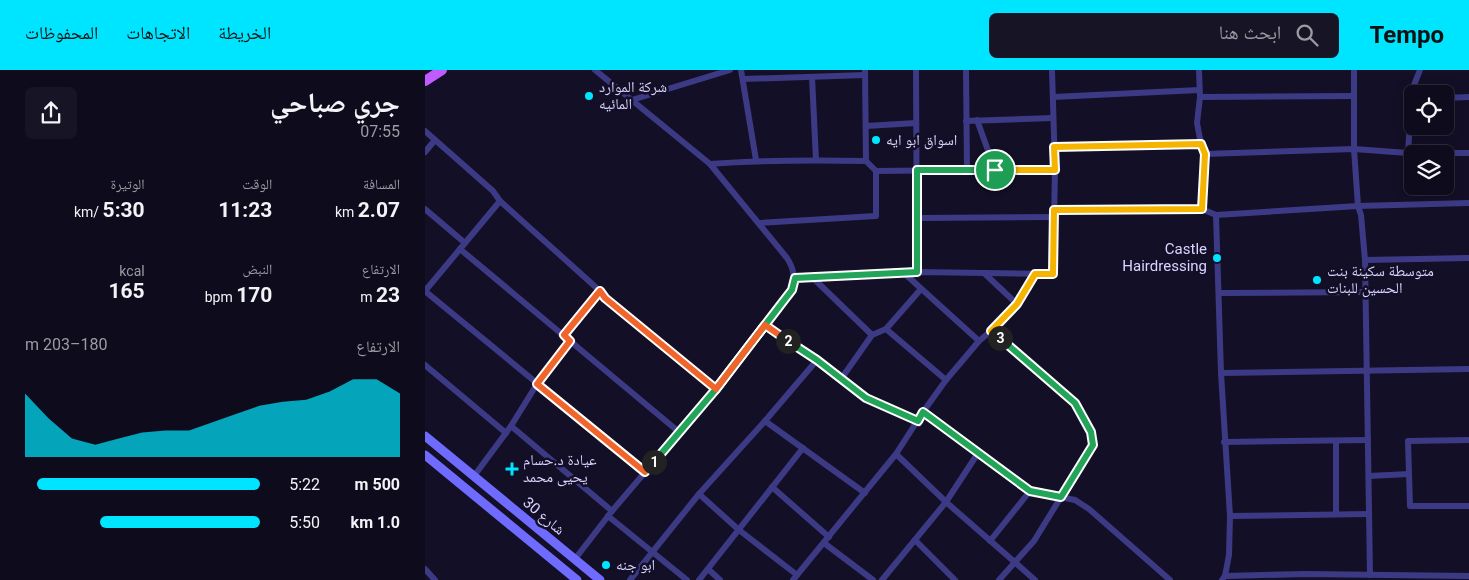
<!DOCTYPE html>
<html lang="ar">
<meta charset="utf-8">
<style>
:root{--surface:#0e0b1c;--page:#171425;--text:#f1f3f6;--muted:#9b9ba3;--line:#2e2b3b;--accent:#00e5ff}
body{margin:0;font-family:Roboto,"Noto Naskh Arabic",sans-serif;background:var(--page);color:var(--text);direction:rtl;height:100vh;display:flex;flex-direction:column;font-size:19px;white-space:nowrap}
*{box-sizing:border-box;margin:0}
p{font-size:16px;color:var(--muted)}
.icon{flex:none;width:28px;height:28px;fill:none;stroke:currentColor;stroke-width:2;stroke-linecap:round;stroke-linejoin:round}
.map{position:relative;flex:1;overflow:hidden;direction:ltr}
.sheet{display:flex;flex-direction:column;background:var(--surface);width:425px}
.sheet>*{flex:none}
.controls{position:absolute;left:979px;top:15px;display:grid;gap:10px}
.controls a{display:grid;place-items:center;width:50px;height:50px;border-radius:8px;background:var(--surface);box-shadow:0 2px 12px #0003,0 0 0 1px var(--line);font-size:25px}
.pin{position:absolute;display:grid;place-items:center;width:42px;height:42px;color:#fff;margin:-21px;border:2px solid #fff;border-radius:50%;box-shadow:0 1px 5px #0007}
.km{position:absolute;width:25px;height:25px;margin:-12px;border-radius:50%;background:#222;color:#fff;font-size:14px;line-height:25px;text-align:center}
.round{display:grid;place-items:center;flex:none;width:52px;height:52px;border-radius:8px;background:var(--page)}
.summary{display:flex;align-items:center;justify-content:space-between;height:85px;padding:0 25px}
h1{font-size:28px;font-weight:700;line-height:38px}
.metrics{display:grid;grid-template-columns:repeat(3,1fr);gap:8px;height:85px;padding:5px 25px}
.metrics div{display:grid;align-content:center}
.metrics b{font-size:21px;font-weight:700}
.metrics small{font-size:14px;font-weight:400}
.metrics p{font-size:14px}
.chart{height:140px;padding:10px 25px}
.chart p{display:flex;justify-content:space-between}
.chart svg{width:100%;height:90px;margin-top:5px;fill:var(--accent);opacity:.7}
ul{padding:0 25px;list-style:none;font-size:16px}
li{display:grid;grid-template-columns:80px 60px 1fr;align-items:center;height:38px}
li i{height:12px;border-radius:6px;background:var(--accent)}
header{display:flex;align-items:center;gap:30px;box-sizing:border-box;height:70px;padding:0 25px;background:var(--accent);color:#111}
header strong{font-size:24px}
nav{display:flex;gap:28px;margin-inline-start:auto;font-size:18px}
.search{width:350px;height:45px;background:var(--page);display:flex;align-items:center;gap:12px;box-sizing:border-box;padding:0 18px;border-radius:8px;color:var(--muted);font-size:19px}
main{display:flex;flex:1;min-height:0}
.map>svg:first-child{display:block}
.lines{fill:none;stroke-linecap:round;stroke-linejoin:round}
.street{stroke:#3d3a85;stroke-width:6}
.secondary{stroke:#6f6bff;stroke-width:9}
.primary{stroke:#c25bff;stroke-width:10}
.split-1-casing{stroke:#fff;stroke-width:10}
.split-2-casing{stroke:#fff;stroke-width:10}
.split-3-casing{stroke:#fff;stroke-width:10}
.split-4-casing{stroke:#fff;stroke-width:10}
.split-1{stroke:#22a559;stroke-width:6}
.split-2{stroke:#f0652b;stroke-width:6}
.split-3{stroke:#22a559;stroke-width:6}
.split-4{stroke:#f5b400;stroke-width:6}
.poi-dot{fill:#00e5ff;stroke:#130f26;stroke-width:2}
.labels{text-anchor:middle;stroke-width:5;stroke-linejoin:round;paint-order:stroke}
.poi-label{font-size:15px;fill:#d9d4ff;stroke:#130f26;text-anchor:start}
.street-label{font-size:15px;fill:#d9d4ff;stroke:#130f26}
</style>
<header>
<strong>Tempo</strong>
<div class="search"><svg class="icon" aria-label="search" viewBox="0 0 24 24"><circle cx="10" cy="10" r="6"/><path d="M15 15l6 6"/></svg>ابحث هنا</div>
<nav><a>الخريطة</a><a>الاتجاهات</a><a>المحفوظات</a></nav>
</header>
<main>
<div class="map">
<svg width="1044" height="510" viewBox="0 0 1044 510">
<rect width="100%" height="100%" fill="#130f26"/>
<g class="lines">
<g class="street">
<polyline points="316,0 331,90"/>
<polyline points="440,0 441,91"/>
<polyline points="491,0 492,202"/>
<polyline points="541,0 542,100"/>
<polyline points="774,0 775,27 772,53 776,74 780,84 777,139"/>
<polyline points="929,0 929,79 933,136 936,145 940,190 945,505"/>
<polyline points="387,7 391,90"/>
<polyline points="318,9 440,5"/>
<polyline points="628,27 774,20"/>
<polyline points="775,27 929,26"/>
<polyline points="1020,28 1044,27"/>
<polyline points="207,30 305,0"/>
<polyline points="552,50 570,100"/>
<polyline points="541,51 628,48"/>
<polyline points="441,56 491,53"/>
<polyline points="0,61 68,121 75,131 175,221 181,229 291,319"/>
<polyline points="629,77 776,74"/>
<polyline points="0,82 10,70"/>
<polyline points="983,83 987,20 995,0"/>
<polyline points="780,84 929,79 983,83 1044,83"/>
<path d="M285,94C337,90 389,90 441,91L451,101L630,99"/>
<polyline points="0,139 40,173"/>
<polyline points="629,140 777,139 791,145 933,136 1044,133"/>
<polyline points="791,145 796,303 805,446 804,485 800,506 797,510"/>
<polyline points="492,148 629,147"/>
<polyline points="334,153 451,146 451,101"/>
<polyline points="35,179 254,362"/>
<polyline points="940,190 1044,188"/>
<polyline points="479,203 554,271"/>
<polyline points="559,203 592,234"/>
<polyline points="370,208 492,202 628,204 630,99 627,0"/>
<polyline points="388,208 447,265"/>
<polyline points="0,221 220,402"/>
<polyline points="0,221 75,131"/>
<polyline points="794,223 941,222"/>
<polyline points="340,255 392,290 441,328 493,351"/>
<polyline points="461,259 521,310"/>
<polyline points="566,261 650,333 666,362 668,375 609,471 574,510"/>
<polyline points="139,265 175,221"/>
<polyline points="0,295 81,363"/>
<polyline points="796,303 1044,299"/>
<polyline points="416,309 447,265 461,259 496,219"/>
<polyline points="498,342 605,421 650,430 664,439 745,510"/>
<polyline points="340,351 440,423"/>
<polyline points="86,356 187,441"/>
<polyline points="1044,370 983,371 985,436 1044,436"/>
<polyline points="799,372 943,370"/>
<polyline points="471,384 521,432 610,510"/>
<polyline points="49,406 86,356 112,314 145,271"/>
<polyline points="944,406 984,404"/>
<polyline points="347,417 404,467"/>
<polyline points="274,424 314,460 372,505"/>
<polyline points="911,444 911,371"/>
<polyline points="183,446 262,510"/>
<polyline points="805,446 944,444"/>
<polyline points="490,470 530,510"/>
<polyline points="565,471 605,421"/>
<polyline points="399,473 448,510"/>
<path d="M150,489L187,441L291,319L367,220C370,207 369,199 362,188L285,94L170,0"/>
<polyline points="0,499 10,510"/>
<polyline points="283,499 295,510"/>
<polyline points="800,506 880,504 1044,506"/>
<polyline points="205,510 274,424 340,351 392,290"/>
<polyline points="274,510 378,378"/>
<polyline points="368,510 471,384 498,342 521,310 554,271 566,261 592,234 610,204"/>
<polyline points="457,510 521,432 553,383"/>
</g>
<g class="secondary">
<polyline points="0,366 175,510"/>
<polyline points="0,385 152,510"/>
</g>
<polyline class="primary" points="0,11 17,0"/>
</g>
<g class="lines">
<defs>
<polyline id="split-1" points="229,392 291,319 360,229 367,220 370,208 492,202 492,100 570,100"/>
<polyline id="split-2" points="229,392 220,402 112,314 145,271 139,265 175,221 180,228 291,319 340,255 363,271"/>
<polyline id="split-3" points="363,271 392,290 441,328 493,351 498,342 605,421 636,427 668,375 666,362 650,333 575,268"/>
<polyline id="split-4" points="570,100 630,100 629,77 776,74 780,84 777,139 629,140 628,204 610,204 592,234 566,261 575,268"/>
</defs>
<use href="#split-1" class="split-1-casing"/>
<use href="#split-2" class="split-2-casing"/>
<use href="#split-3" class="split-3-casing"/>
<use href="#split-4" class="split-4-casing"/>
<use href="#split-1" class="split-1"/>
<use href="#split-2" class="split-2"/>
<use href="#split-3" class="split-3"/>
<use href="#split-4" class="split-4"/>
</g>
<g class="poi-dot">
<circle cx="164" cy="26" r="5"/>
<circle cx="451" cy="70" r="5"/>
<circle cx="792" cy="188" r="5"/>
<circle cx="892" cy="210" r="5"/>
<path d="M84.5 391.5h5v5h5v5h-5v5h-5v-5h-5v-5h5z"/>
<circle cx="181" cy="495" r="5"/>
</g>
<g class="labels">
<g class="poi-label">
<text x="174" y="22">شركة الموارد<tspan x="174" dy="17">المائيه</tspan></text>
<text x="461" y="75">اسواق ابو ايه</text>
<text x="782" y="184" text-anchor="end">Castle<tspan x="782" dy="17">Hairdressing</tspan></text>
<text x="902" y="206">متوسطة سكينة بنت<tspan x="902" dy="17">الحسين للبنات</tspan></text>
<text x="98" y="395">عيادة د.حسام<tspan x="98" dy="17">يحيى محمد</tspan></text>
<text x="191" y="500">ابو جنه</text>
</g>
<g class="street-label">
<text transform="translate(119 446) rotate(40)" y="5">شارع 30</text>
</g>
</g>
</svg>
<div class="controls">
<a><svg class="icon" aria-label="locate" viewBox="0 0 24 24"><circle cx="12" cy="12" r="6"/><path d="M12 2v4M12 18v4M2 12h4M18 12h4"/></svg></a>
<a><svg class="icon" aria-label="layers" viewBox="0 0 24 24"><path d="M12 4l9 5-9 5-9-5zM3 14l9 5 9-5"/></svg></a>
</div>
<div class="pin" style="left:570px;top:100px;background:#1e9e55"><svg class="icon" aria-label="arrive" viewBox="0 0 24 24"><path d="M6 21V4h12l-3 4 3 4H6"/></svg></div>
<b class="km" style="left:229px;top:392px">1</b>
<b class="km" style="left:363px;top:271px">2</b>
<b class="km" style="left:575px;top:268px">3</b>
</div>
<section class="sheet">
<div class="summary"><div><h1>جري صباحي</h1><p>07:55</p></div><a class="round"><svg class="icon" aria-label="share" viewBox="0 0 24 24"><path d="M12 15V3M7 8l5-5 5 5M5 13v7h14v-7"/></svg></a></div>
<div class="metrics">
<div><p>المسافة</p><b>2.07<small> km</small></b></div>
<div><p>الوقت</p><b>11:23</b></div>
<div><p>الوتيرة</p><b>5:30<small> /km</small></b></div>
</div>
<div class="metrics">
<div><p>الارتفاع</p><b>23<small> m</small></b></div>
<div><p>النبض</p><b>170<small> bpm</small></b></div>
<div><p>kcal</p><b>165</b></div>
</div>
<div class="chart"><p><span>الارتفاع</span>180–203 m</p>
<svg viewBox="0 0 160 44" preserveAspectRatio="none"><path d="M0 44V13L10 25L20 35L30 38L40 35L50 32L60 31L70 31L80 27L90 23L100 19L110 17L120 16L130 12L140 6L150 6L160 13V44z"/></svg>
</div>
<ul>
<li><b>500 m</b>5:22<i style="width:95%"></i></li>
<li><b>1.0 km</b>5:50<i style="width:68%"></i></li>
</ul>
</section>
</main>
